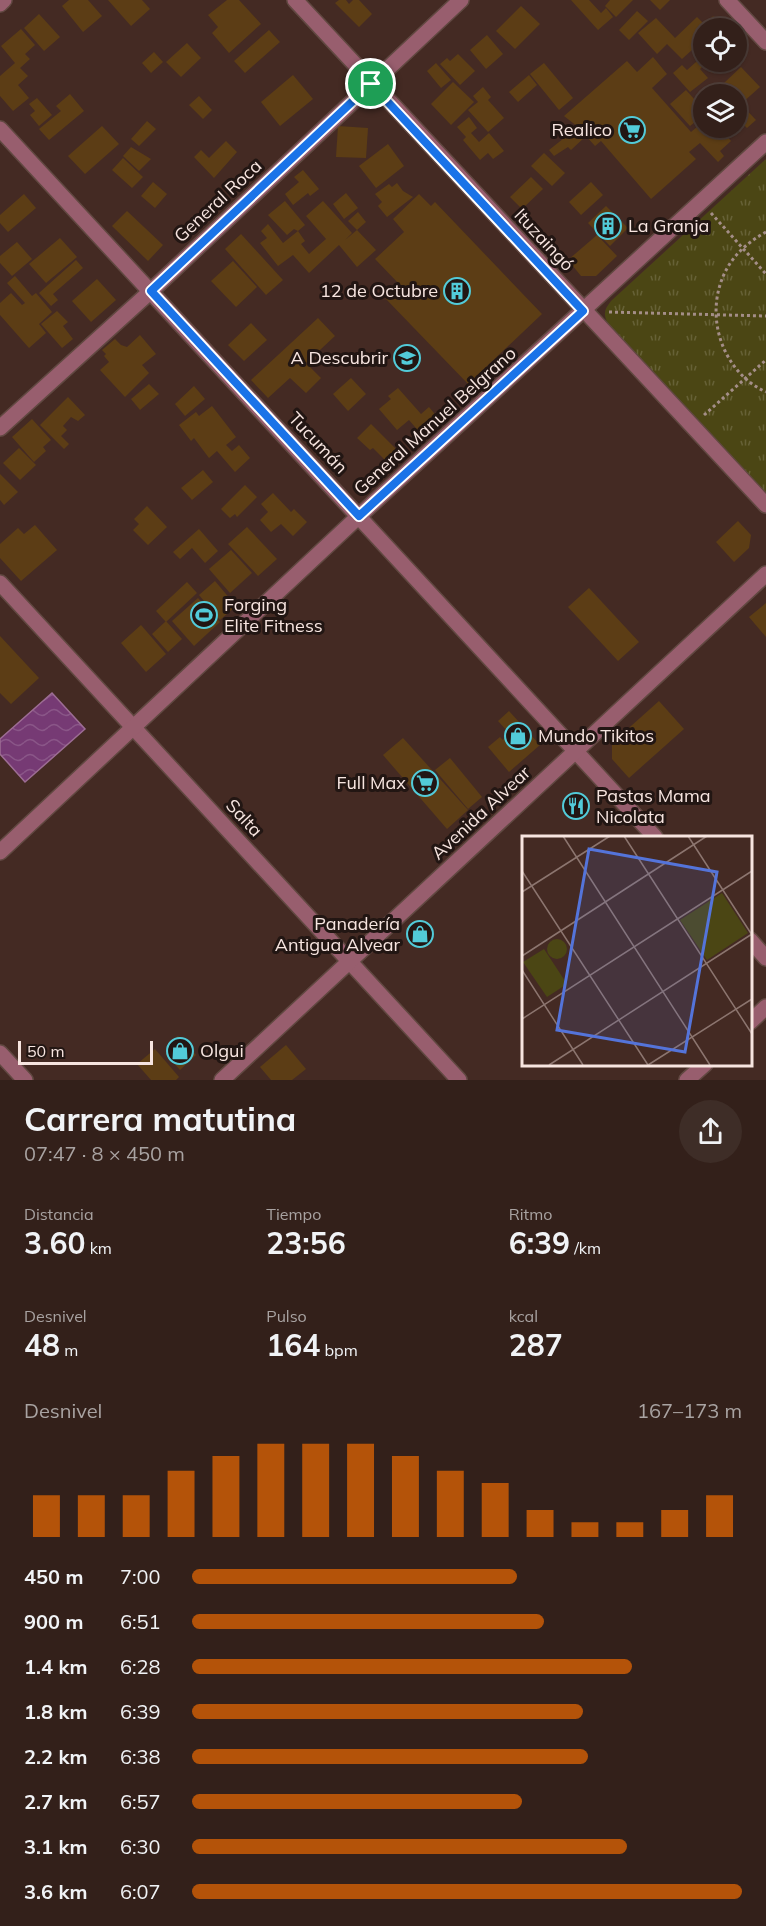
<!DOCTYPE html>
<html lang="es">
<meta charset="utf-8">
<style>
:root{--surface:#33201a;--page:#3e2d27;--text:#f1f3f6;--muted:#a9a3a2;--line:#4e3e39;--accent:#b45309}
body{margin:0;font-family:Mulish,sans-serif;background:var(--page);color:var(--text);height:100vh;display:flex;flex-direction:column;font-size:22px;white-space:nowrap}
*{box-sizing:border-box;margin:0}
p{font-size:20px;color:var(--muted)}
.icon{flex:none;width:33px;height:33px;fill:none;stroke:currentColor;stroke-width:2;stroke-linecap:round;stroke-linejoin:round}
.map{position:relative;height:1080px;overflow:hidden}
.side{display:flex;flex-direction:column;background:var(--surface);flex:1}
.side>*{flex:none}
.buttons{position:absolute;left:693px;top:18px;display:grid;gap:12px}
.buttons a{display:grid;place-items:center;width:54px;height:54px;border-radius:50%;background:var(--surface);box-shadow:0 2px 4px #0004,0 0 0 2px var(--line);font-size:30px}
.scale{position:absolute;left:18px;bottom:15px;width:135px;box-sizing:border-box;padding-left:6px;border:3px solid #f7e5e0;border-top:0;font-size:16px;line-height:21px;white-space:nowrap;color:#f7e5e0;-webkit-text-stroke:4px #221613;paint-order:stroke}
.pin{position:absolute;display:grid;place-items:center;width:51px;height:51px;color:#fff;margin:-26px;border:3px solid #fff;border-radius:50%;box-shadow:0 2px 6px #0007}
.round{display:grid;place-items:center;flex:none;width:63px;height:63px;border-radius:32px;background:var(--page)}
.summary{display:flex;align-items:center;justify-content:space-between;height:102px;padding:0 24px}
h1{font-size:33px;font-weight:700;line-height:45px}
.metrics{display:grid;grid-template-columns:repeat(3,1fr);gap:9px;height:102px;padding:6px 24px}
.metrics div{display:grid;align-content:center}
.metrics b{font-size:30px;font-weight:700}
.metrics small{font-size:16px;font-weight:400}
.metrics p{font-size:16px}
.chart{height:168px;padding:12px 24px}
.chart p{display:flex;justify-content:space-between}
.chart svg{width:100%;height:108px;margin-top:6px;stroke:var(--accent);stroke-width:6}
ul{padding:0 24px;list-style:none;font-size:20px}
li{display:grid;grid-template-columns:96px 72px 1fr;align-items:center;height:45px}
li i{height:15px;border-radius:8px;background:var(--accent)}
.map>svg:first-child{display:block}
.grass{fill:url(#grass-tufts)}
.water{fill:url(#water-waves);stroke:#9d6d94;stroke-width:1.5}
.building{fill:#5c3d15}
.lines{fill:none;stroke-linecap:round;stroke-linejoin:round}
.minor-casing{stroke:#614841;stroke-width:18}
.path{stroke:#a48e88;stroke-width:3;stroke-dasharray:3 3;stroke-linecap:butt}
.minor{stroke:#985e6e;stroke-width:15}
.route-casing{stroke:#fff;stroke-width:12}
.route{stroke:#1a73e8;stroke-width:8}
.labels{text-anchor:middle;stroke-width:6;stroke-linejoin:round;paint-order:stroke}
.poi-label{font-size:18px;fill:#f7e5e0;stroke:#221613;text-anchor:end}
.street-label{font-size:18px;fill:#f7e5e0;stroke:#221613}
.inset-road{fill:none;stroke:#8c756f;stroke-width:1.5}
.view{fill:#5474da;fill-opacity:0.15;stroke:#5474da;stroke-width:3}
.inset-edge{fill:none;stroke:#f7e5e0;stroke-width:3}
</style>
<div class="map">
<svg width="766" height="1080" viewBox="0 0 766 1080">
<defs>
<pattern id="grass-tufts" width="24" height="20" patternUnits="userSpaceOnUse" patternTransform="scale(1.5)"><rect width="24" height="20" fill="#4b4614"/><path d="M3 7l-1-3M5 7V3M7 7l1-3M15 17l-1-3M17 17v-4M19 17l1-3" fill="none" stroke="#666136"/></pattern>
<pattern id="water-waves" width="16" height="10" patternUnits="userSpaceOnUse" patternTransform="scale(1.5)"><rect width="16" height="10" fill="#763a74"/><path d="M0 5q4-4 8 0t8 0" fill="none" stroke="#8a5688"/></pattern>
</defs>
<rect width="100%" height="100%" fill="#442a23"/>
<path class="grass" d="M766,159V494L608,324C603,314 604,310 611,301Z"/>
<polygon class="water" points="52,693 85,729 25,782 0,754 0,739"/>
<g class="building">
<polygon points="69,0 88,0 102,16 83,32 62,6"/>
<polygon points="108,0 142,0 150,9 131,26"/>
<polygon points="227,0 239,0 261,24 229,53 212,33 218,27 208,15"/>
<polygon points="339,0 346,0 349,4 353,0 359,0 372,14 359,27 335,3"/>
<polygon points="571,0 589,0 601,13 606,8 613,17 598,30"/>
<polygon points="610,0 633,0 616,17 605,6"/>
<polygon points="650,0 670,0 660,10"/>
<polygon points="521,6 540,24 515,49 496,31"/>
<polygon points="637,11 648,21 629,40 619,30"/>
<polygon points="39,14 60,37 44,51 24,28"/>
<polygon points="713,16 722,25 719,28 704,28 704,39 682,59 667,44 657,54 638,33 656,18 675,38 697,17 705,25"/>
<polygon points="21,29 35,45 25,54 30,59 20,68 28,76 18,85 29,98 13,111 0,96 0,76 15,63 1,46"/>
<polygon points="269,30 280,42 245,73 234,61"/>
<polygon points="487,35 503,54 486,69 470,50"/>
<polygon points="187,43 201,58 181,77 166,62"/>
<polygon points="154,52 163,62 151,73 142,63"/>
<polygon points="458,54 475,71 460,85 440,64 447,58 450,61"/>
<polygon points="704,55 704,62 725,62 712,73 704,65 700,69 708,78 690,92 673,73 682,65 687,70"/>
<polygon points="653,57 667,74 652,88 691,132 704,121 704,128 733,128 725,134 731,141 720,151 724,156 718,162 700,143 689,152 696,159 651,199 601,141 595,146 586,136 571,150 568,147 554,156 549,150 578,127 564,116 627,61 637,72"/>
<polygon points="436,63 451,80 441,88 427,71"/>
<polygon points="544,63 573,98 559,110 530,74"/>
<polygon points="741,67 760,87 742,103 736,98 736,94 723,94 729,90 724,83"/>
<polygon points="293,75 313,99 280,126 261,102"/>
<polygon points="529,75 537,85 518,102 509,92"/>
<polygon points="453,82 474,102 451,125 431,104"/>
<polygon points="483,87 491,97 488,100 504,118 488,132 468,110 478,102 473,96"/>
<polygon points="686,90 704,110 704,115 690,126 670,104"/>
<polygon points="70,94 84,111 49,140 39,129 61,111 56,106"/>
<polygon points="199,96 212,110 203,119 189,105"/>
<polygon points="37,98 52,115 39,126 30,115 35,111 29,104"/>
<polygon points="736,99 756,120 747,128 740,121 736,124"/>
<polygon points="469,117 477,128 471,133 479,142 489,133 504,151 493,159 488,153 480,160 463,140 466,137 457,127"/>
<polygon points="147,121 156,129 139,146 131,139"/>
<polygon points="102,126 119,144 85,174 68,156"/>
<polygon points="338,126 368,128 366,158 336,157"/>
<polygon points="226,141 237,152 214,178 194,157 201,150 209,158"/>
<polygon points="388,144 404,166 376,188 359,166"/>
<polygon points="131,147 151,159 139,171 123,156"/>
<polygon points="544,153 565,173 552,186 531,166"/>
<polygon points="123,158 143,177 132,188 112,170"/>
<polygon points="303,170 319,189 310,196 308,193 293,205 285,194 299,182 294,177"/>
<polygon points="531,177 543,189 522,209 510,197"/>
<polygon points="153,182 167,194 155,208 141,196"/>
<polygon points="591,182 603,195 581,215 569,202"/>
<polygon points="397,183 403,191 413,197 387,217 378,206 382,202 375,194 389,184 392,187"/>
<polygon points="346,193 358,208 344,219 333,204"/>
<polygon points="24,194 36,208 8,232 0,223 0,215"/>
<polygon points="419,194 431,206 435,202 542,314 468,384 385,298 400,285 375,259 404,232 393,219"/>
<polygon points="285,201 305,225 298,231 305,241 301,244 309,254 326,239 306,216 323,201 352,233 345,240 357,230 376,250 357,267 339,245 309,273 293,255 278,266 260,243 267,238 261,231 268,224 283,243 298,231 294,229 287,235 268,215"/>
<polygon points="606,206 628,228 610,246 588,223"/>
<polygon points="127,211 163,245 148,261 112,226"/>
<polygon points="358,212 366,222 357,230 348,221"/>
<polygon points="241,234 283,280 266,295 225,249"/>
<polygon points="597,235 617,256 596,276 581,276 568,260"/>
<polygon points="60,238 77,257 46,283 29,264"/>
<polygon points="17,242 32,259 12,276 0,263 0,256"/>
<polygon points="76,260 83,268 53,294 58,300 51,306 39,293"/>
<polygon points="233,261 257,287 236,307 211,281"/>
<polygon points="15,276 32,296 36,293 52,312 39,324 46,333 29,348 0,315 0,303 11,293 22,305 25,303 7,283"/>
<polygon points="97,279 116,300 91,322 72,301"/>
<polygon points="57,311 68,322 63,326 73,339 62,348 41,324"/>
<polygon points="318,318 335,336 306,363 321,378 306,393 290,378 268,398 251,380"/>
<polygon points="251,323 267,340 244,361 228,345"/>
<polygon points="140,335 156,354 142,365 149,373 125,397 100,370 109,362 104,356 106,354 102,350 115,339 121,345 127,347"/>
<polygon points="351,378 366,394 348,411 333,394"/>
<polygon points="149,384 159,394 140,410 131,399"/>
<polygon points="194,386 205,399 185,416 175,404"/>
<polygon points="398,388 421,414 429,407 439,419 421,434 409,420 397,430 379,409 391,399 388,396"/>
<polygon points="68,397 85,415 78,421 71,417 63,426 67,430 61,436 69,444 64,449 40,425"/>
<polygon points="212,406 236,437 226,445 232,451 239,445 250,458 235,472 217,451 209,458 194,438 191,441 179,425 196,412 199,416"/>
<polygon points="32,419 51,440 43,447 46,451 34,462 12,437"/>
<polygon points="371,424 399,452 388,463 373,448 370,450 357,438"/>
<polygon points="19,448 36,465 20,480 3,463"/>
<polygon points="203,470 213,482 192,500 181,488"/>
<polygon points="0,474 18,492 4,505 0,500"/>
<polygon points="245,485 257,497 237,517 235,514 230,518 221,509"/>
<polygon points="273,493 291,512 294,509 307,522 293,536 281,524 271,532 260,520 268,512 261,504"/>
<polygon points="147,506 167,527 148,545 133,530 139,524 134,519"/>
<polygon points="738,521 751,535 749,548 734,562 716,542"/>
<polygon points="35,525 57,550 21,581 0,558 0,544 18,528 24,534"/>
<polygon points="247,527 277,559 258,576 228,544"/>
<polygon points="199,529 218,551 205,563 192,548 180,559 173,552"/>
<polygon points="231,550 252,573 230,593 209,569"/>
<polygon points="215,581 236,606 220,620 199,595"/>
<polygon points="187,582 197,593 166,622 156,611"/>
<polygon points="589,588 639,642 618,661 568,607"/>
<polygon points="198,598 220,622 194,646 172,621"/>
<polygon points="766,603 766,637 749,617"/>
<polygon points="166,621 182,639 168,652 152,634"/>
<polygon points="141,625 166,654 146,672 121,643"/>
<polygon points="0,636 39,678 11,704 0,693"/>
<polygon points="659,701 684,729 629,778 612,759 612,743"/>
<polygon points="509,711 540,745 509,772 488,747 500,737 503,740 508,732 498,721"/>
<polygon points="403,738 468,810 447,829 383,755"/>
<polygon points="450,758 482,797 468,809 435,770"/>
<polygon points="416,920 433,940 424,948 406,928"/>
<polygon points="178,1036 196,1055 180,1070 166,1054 173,1047 171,1042"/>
<polygon points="286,1045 306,1069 292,1080 271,1080 260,1067"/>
<polygon points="155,1049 179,1077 176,1080 151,1080 137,1064"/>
</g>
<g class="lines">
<defs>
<g id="minor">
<polyline points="295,0 766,505"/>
<polyline points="727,0 766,42"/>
<polyline points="0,4 4,0"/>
<polyline points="0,129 655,837"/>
<polyline points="0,428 151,291 461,0"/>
<polyline points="0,583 459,1080"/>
<polyline points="0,852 359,516 766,142"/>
<polyline points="750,940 766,958"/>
<polyline points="750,1022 766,1007"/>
<polyline points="0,1053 25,1080"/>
<polyline points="222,1080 766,574"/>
<polyline points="687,1080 705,1064"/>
</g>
</defs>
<use href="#minor" class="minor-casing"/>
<g class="path">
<polyline points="711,213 766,274"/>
<path d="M766,232C752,240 740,249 731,262C701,306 718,370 766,392"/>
<polyline points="609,312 766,316"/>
<polyline points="704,415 766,360"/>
</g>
<use href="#minor" class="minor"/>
</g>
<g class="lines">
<defs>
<polygon id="route" points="371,84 583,311 359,516 151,291"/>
</defs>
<use href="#route" class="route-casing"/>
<use href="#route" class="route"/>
</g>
<defs>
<symbol id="supermarket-ring" viewBox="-11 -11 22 22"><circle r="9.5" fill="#221613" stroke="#52cbd9" stroke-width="1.5"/><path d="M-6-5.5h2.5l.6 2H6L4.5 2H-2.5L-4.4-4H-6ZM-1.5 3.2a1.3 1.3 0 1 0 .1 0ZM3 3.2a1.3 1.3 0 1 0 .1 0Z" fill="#52cbd9"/></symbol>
<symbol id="building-ring" viewBox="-11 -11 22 22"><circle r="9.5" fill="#221613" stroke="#52cbd9" stroke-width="1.5"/><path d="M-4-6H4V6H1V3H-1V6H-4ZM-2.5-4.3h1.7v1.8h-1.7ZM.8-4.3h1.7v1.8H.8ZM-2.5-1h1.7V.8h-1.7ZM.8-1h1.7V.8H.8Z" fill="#52cbd9"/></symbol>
<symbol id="school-ring" viewBox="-11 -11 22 22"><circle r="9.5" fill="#221613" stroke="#52cbd9" stroke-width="1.5"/><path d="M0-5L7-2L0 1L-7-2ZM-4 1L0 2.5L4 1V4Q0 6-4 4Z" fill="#52cbd9"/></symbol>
<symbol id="stadium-ring" viewBox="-11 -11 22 22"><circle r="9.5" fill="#221613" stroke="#52cbd9" stroke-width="1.5"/><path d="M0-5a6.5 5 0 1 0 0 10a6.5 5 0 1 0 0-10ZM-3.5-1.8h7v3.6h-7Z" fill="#52cbd9"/></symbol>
<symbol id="shop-ring" viewBox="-11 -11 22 22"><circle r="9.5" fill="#221613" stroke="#52cbd9" stroke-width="1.5"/><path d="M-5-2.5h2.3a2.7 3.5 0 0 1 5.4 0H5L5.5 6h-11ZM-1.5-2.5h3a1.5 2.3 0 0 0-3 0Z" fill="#52cbd9"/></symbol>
<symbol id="restaurant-ring" viewBox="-11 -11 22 22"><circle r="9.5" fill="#221613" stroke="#52cbd9" stroke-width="1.5"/><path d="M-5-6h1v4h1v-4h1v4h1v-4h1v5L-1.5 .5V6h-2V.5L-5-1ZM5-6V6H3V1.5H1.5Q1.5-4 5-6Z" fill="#52cbd9"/></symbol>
</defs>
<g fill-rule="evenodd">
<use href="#supermarket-ring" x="617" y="115" width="30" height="30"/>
<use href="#building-ring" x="593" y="211" width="30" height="30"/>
<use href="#building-ring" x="442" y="276" width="30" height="30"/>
<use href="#school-ring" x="392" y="343" width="30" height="30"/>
<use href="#stadium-ring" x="189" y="600" width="30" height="30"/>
<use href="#shop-ring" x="503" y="721" width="30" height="30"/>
<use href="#supermarket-ring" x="410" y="768" width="30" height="30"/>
<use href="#restaurant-ring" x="561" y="791" width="30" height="30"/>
<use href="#shop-ring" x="405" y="919" width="30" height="30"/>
<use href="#shop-ring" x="165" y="1036" width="30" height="30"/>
</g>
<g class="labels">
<g class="poi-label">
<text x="612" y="136">Realico</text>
<text x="628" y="232" text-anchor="start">La Granja</text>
<text x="438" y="297">12 de Octubre</text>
<text x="388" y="364">A Descubrir</text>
<text x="224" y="611" text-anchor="start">Forging<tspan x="224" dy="21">Elite Fitness</tspan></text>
<text x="538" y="742" text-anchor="start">Mundo Tikitos</text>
<text x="406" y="789">Full Max</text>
<text x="596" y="802" text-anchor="start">Pastas Mama<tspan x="596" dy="21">Nicolata</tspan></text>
<text x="400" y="930">Panadería<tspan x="400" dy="21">Antigua Alvear</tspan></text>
<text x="200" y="1057" text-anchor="start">Olgui</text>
</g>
<g class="street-label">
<text transform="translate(218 201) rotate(-43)" y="6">General Roca</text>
<text transform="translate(544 240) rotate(47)" y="6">Ituzaingó</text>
<text transform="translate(435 421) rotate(-42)" y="6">General Manuel Belgrano</text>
<text transform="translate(318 443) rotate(47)" y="6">Tucumán</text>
<text transform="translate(481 813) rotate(-43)" y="6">Avenida Alvear</text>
<text transform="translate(244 818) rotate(47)" y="6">Salta</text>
</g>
</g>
<g transform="translate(522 836)">
<rect width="230" height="230" fill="#442a23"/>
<path d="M200,57L226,97L185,124L158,84Z" fill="#4b4614"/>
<path d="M25 113a10 10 0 1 1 20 0a10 10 0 1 1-20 0ZM22,113L45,148L25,161L1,126Z" fill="#4b4614"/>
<path class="inset-road" d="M41,0L188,229M102,0L230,198M166,0L230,99M0,35L126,229M0,56L88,0M0,120L185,0M0,134L61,229M0,183L230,35M27,229L230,98M126,229L230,163"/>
<path class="view" d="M67,13L195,36L163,216L35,194Z"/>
<rect width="230" height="230" class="inset-edge"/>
</g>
</svg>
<div class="buttons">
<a><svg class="icon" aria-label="locate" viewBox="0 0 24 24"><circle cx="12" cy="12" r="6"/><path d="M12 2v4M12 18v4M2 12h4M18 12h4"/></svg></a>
<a><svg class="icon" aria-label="layers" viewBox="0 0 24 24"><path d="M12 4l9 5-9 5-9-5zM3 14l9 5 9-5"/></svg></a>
</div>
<div class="scale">50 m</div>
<div class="pin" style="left:371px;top:84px;background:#1e9e55"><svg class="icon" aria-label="arrive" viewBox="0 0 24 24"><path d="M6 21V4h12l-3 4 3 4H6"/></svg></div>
</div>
<section class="side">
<div class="summary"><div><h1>Carrera matutina</h1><p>07:47 · 8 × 450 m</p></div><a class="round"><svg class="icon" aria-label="share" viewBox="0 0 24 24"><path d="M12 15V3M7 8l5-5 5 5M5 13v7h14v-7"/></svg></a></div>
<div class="metrics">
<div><p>Distancia</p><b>3.60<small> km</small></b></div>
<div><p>Tiempo</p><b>23:56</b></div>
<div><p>Ritmo</p><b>6:39<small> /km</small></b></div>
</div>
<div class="metrics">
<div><p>Desnivel</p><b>48<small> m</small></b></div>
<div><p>Pulso</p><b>164<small> bpm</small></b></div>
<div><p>kcal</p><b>287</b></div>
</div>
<div class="chart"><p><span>Desnivel</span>167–173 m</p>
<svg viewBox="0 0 160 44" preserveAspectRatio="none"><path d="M5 44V27M15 44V27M25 44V27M35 44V17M45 44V11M55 44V6M65 44V6M75 44V6M85 44V11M95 44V17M105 44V22M115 44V33M125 44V38M135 44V38M145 44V33M155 44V27"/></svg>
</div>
<ul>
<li><b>450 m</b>7:00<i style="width:59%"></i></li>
<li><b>900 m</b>6:51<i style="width:64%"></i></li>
<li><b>1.4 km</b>6:28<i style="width:80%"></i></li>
<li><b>1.8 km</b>6:39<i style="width:71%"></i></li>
<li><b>2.2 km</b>6:38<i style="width:72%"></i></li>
<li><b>2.7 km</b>6:57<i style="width:60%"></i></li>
<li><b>3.1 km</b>6:30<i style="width:79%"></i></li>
<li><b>3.6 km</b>6:07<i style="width:100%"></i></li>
</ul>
</section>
